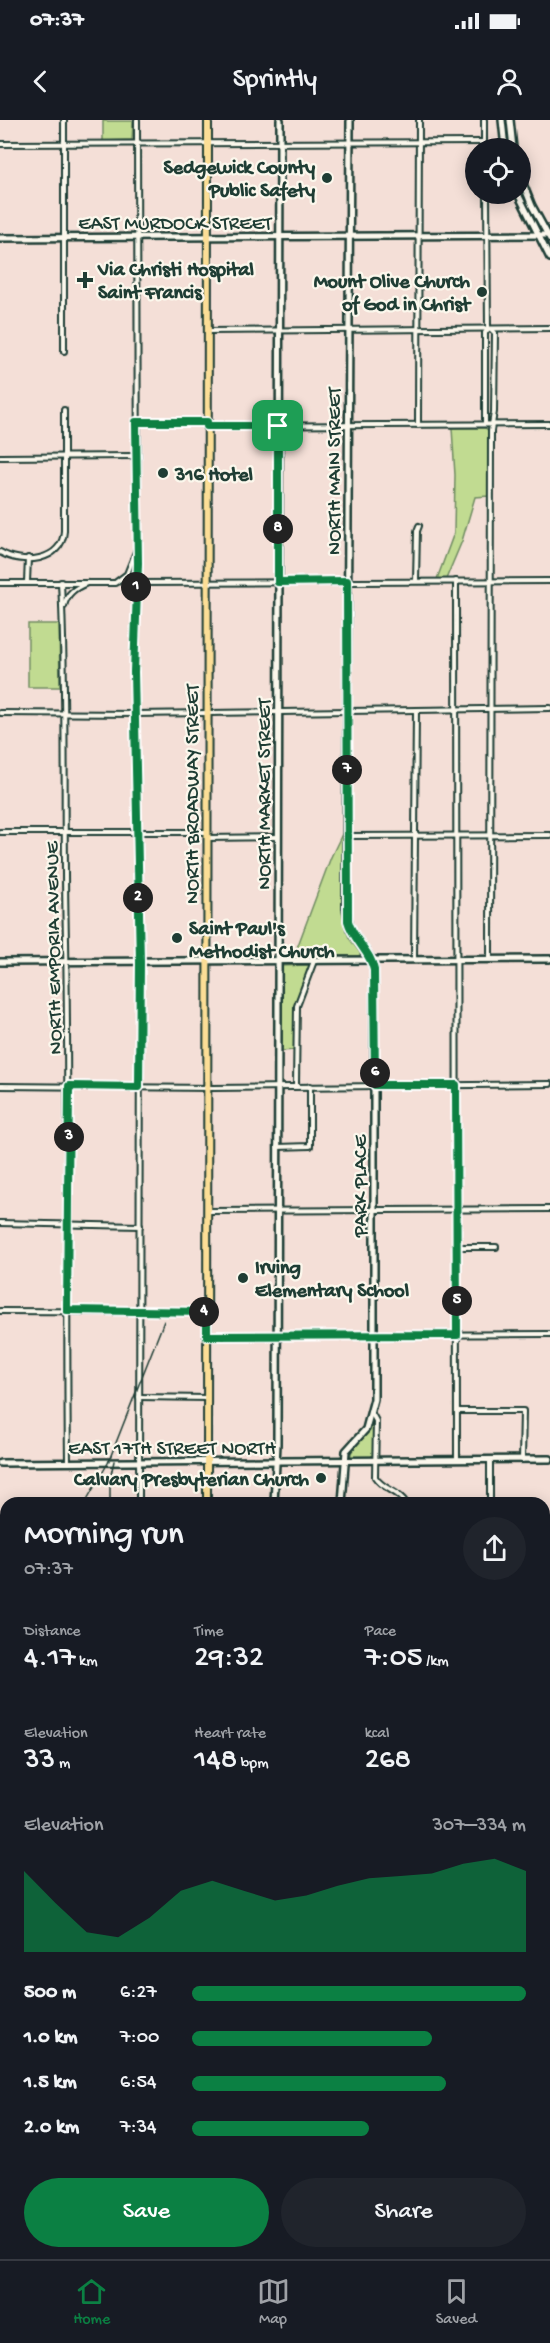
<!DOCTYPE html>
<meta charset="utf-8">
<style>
:root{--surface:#171b24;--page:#20242c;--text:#f1f3f6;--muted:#9ea1a6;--line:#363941;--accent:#0b8043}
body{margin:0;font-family:"Gochi Hand",sans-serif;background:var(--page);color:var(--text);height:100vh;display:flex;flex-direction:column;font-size:22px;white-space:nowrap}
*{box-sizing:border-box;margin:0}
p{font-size:20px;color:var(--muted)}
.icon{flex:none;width:33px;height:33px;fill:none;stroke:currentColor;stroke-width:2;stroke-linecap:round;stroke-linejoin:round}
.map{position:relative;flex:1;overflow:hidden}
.panel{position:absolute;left:0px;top:1377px;width:550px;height:762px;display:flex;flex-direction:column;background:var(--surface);border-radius:18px 18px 0 0;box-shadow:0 3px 15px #0003}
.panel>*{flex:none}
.buttons{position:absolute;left:465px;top:18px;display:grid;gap:12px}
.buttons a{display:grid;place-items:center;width:66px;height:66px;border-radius:50%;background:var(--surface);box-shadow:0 3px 15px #0003;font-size:30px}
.pin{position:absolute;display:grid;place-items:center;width:51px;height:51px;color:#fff;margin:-26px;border-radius:12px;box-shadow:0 3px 9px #0006}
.km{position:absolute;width:30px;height:30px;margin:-15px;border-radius:50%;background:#222;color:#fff;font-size:16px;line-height:30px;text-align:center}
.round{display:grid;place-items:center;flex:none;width:63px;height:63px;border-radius:32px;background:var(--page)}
.summary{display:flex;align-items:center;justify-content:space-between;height:102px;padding:0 24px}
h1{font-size:33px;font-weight:600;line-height:45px}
.metrics{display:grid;grid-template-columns:repeat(3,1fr);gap:9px;height:102px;padding:6px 24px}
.metrics div{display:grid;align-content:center}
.metrics b{font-size:30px;font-weight:600}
.metrics small{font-size:16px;font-weight:400}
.metrics p{font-size:16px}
.chart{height:168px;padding:12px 24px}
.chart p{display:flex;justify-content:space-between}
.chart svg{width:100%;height:108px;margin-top:6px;fill:var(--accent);opacity:.7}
.action{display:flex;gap:12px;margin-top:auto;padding:12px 24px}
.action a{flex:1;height:69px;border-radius:36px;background:var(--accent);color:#fff;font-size:24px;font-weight:600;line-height:69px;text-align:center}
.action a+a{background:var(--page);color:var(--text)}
ul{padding:0 24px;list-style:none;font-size:20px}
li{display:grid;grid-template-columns:96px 72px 1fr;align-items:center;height:45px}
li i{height:15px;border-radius:8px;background:var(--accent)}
.status{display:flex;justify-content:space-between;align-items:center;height:42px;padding:0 30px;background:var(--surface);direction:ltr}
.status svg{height:16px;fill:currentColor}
header{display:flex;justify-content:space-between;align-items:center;height:78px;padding:0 24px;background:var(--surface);font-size:27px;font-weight:600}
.tabs{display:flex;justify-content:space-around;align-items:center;height:84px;border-top:2px solid var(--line);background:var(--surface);font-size:16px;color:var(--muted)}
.tabs a{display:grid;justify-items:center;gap:3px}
.tabs .active{color:var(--accent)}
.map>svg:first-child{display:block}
.green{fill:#c1db91;stroke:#708c62;stroke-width:1.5}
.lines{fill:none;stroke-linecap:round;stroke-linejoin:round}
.canal{stroke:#8edeeb;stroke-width:4.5}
.street-casing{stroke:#1f3d34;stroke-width:8}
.secondary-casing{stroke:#1f3d34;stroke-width:10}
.primary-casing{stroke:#1f3d34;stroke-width:10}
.street{stroke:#fbf7ec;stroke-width:4}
.secondary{stroke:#fbf7ec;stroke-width:5}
.primary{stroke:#fcde96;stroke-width:6}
.rail{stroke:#1f3d34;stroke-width:1.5}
.route-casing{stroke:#fff;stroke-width:12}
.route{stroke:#0b8043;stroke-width:8}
.poi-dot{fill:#1f3d34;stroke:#fbf7ec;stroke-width:2}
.labels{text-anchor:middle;stroke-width:4.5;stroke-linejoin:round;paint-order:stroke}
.poi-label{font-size:20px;font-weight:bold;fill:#1f3d34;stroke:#fbf7ec;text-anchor:start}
.street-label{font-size:20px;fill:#1f3d34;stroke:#fbf7ec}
</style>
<div class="status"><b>07:37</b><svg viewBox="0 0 49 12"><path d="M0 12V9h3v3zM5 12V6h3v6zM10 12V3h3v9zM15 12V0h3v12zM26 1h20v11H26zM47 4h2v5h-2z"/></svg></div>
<header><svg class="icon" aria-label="back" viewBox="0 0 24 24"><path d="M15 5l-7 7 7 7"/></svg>Sprintly<svg class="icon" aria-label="person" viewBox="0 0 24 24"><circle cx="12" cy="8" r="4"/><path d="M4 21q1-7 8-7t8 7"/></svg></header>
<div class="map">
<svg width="550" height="2139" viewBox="0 0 550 2139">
<rect width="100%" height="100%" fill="#f4dfd7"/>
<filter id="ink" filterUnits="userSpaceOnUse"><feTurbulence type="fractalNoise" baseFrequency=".0167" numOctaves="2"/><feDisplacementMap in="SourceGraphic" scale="12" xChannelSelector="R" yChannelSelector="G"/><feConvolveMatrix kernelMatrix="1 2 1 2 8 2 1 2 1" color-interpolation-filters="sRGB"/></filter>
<g filter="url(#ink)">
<g class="green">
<polygon points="103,1 133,1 132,20 103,21"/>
<polygon points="452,308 485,308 489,311 489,376 475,377 462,421 446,459 437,459 454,413 455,355"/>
<polygon points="28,504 59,504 60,567 28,567"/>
<polygon points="343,712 344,802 349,818 361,834 358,836 294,836 331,737"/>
<polygon points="309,845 309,849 295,886 295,930 281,931 280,846"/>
<polygon points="372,1306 374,1306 374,1338 350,1338 352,1330"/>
<polygon points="0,1969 6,1969 6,2133 129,2133 129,2139 0,2139"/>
</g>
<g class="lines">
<g class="canal">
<polyline points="0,1786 6,1793"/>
<polyline points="6,1858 4,1924 6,1956"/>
<polyline points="35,2133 36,2139"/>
</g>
<defs>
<g id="street">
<polyline points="64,0 64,231"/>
<polyline points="137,0 138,443 134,552 140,842 139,1383"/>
<polyline points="484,0 484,28"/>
<polyline points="0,24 484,22"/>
<polyline points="209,211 550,208"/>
<polyline points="136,302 208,302"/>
<polyline points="485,304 485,213 488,209 487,74"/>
<polyline points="418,305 419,0"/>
<polyline points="208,306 550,304"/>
<polyline points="0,337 136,336"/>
<path d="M0,432C22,445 62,442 64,411V290"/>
<polyline points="123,459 136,463 550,461"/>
<polyline points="416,461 417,411 419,406"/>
<polyline points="456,461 457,1340"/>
<polyline points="27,462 28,438"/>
<path d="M61,462C67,582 63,701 66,820C69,994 66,1168 68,1342"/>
<polyline points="0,463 115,463 127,454 137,429"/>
<path d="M64,486C67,473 75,468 87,463"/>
<polyline points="0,593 135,594 550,588"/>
<polyline points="0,712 207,712"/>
<polyline points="347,716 550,715"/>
<polyline points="207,718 278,717"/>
<polyline points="490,839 491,311 494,292 495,213 491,209"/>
<polyline points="414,840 416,590"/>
<polyline points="296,965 297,886 314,841"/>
<polyline points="0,966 213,968 550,964"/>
<polyline points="277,1027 310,1026 310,966"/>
<polyline points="207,1091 550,1089"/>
<polyline points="0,1103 140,1106"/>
<polyline points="457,1127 496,1127"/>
<polyline points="0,1191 207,1192"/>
<polyline points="207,1216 550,1214"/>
<polyline points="139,1277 207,1278"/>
<polyline points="457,1291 523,1291 522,1340"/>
<path d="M371,1292L376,1301L375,1357C383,1370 398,1370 406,1383"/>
<polyline points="490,1340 490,1383"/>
<polyline points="544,1465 550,1465"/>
<polyline points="544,1591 550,1591"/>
<polyline points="544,1716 550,1716"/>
<polyline points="544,1967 550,1967"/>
<polyline points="544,2092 550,2092"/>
<polyline points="356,2133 356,2139"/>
<polyline points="425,2133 425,2139"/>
<polyline points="462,2133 462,2139"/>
<polyline points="523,2133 523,2139"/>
<polyline points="288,2139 288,2133"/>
</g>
<g id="secondary">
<polyline points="502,0 505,28"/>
<polyline points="510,0 513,28"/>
<polyline points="520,56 532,86 550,119"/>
<polyline points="518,74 550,138"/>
<polyline points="0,118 550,115"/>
<polyline points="0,842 550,839"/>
<polyline points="0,1343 550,1339"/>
<polyline points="274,1383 277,1324 280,0"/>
<polyline points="342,1383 346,1331 366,1309 374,1279 374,850 371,839 350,809 346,788 350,0"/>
<polyline points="544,1842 550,1842"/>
<polyline points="0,1845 6,1845"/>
</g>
<g id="primary">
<polyline points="207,1383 208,0"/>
<polyline points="223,2133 223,2139"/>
</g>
</defs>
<use href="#street" class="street-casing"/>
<use href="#secondary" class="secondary-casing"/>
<use href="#primary" class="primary-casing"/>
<use href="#street" class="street"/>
<use href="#secondary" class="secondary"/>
<use href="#primary" class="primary"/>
<g class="rail">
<polyline points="85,1383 108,1343 164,1201"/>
<polyline points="110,1383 110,1359 114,1341"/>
<polyline points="0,1444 6,1456"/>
<polyline points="0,1461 6,1473"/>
<polyline points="0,1550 6,1540"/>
<polyline points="212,2133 212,2139"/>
</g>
</g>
</g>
<g class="lines" filter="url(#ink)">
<defs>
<path id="route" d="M136,302H207V306H278V462L347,461L348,801C353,820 371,832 374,850L375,965H456L457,1215L207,1216V1192L67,1190L69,966L139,967L140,842L134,552L138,443Z"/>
</defs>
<use href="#route" class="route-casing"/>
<use href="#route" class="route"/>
</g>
<g class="poi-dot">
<circle cx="327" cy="58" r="6"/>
<path d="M82 151h6v6h6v6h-6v6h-6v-6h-6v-6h6z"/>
<circle cx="482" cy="172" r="6"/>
<circle cx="163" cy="353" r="6"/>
<circle cx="177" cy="818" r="6"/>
<circle cx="243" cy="1158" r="6"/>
<circle cx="321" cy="1358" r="6"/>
</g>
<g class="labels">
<g class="poi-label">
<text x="315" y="53" text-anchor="end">Sedgewick County<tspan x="315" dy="23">Public Safety</tspan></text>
<text x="98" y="155">Via Christi Hospital<tspan x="98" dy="23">Saint Francis</tspan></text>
<text x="470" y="167" text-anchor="end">Mount Olive Church<tspan x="470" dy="23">of God in Christ</tspan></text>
<text x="175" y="360">316 Hotel</text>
<text x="189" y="814">Saint Paul's<tspan x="189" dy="23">Methodist Church</tspan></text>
<text x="255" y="1153">Irving<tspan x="255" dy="23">Elementary School</tspan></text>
<text x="309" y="1365" text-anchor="end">Calvary Presbyterian Church</text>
</g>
<g class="street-label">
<text x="175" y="109">EAST MURDOCK STREET</text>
<text transform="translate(333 351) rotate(-90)" y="7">NORTH MAIN STREET</text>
<text transform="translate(191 674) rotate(-90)" y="7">NORTH BROADWAY STREET</text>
<text transform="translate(263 674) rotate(-90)" y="7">NORTH MARKET STREET</text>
<text transform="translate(52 828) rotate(-91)" y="7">NORTH EMPORIA AVENUE</text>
<text transform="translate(359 1066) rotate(-90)" y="7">PARK PLACE</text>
<text x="172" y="1334">EAST 17TH STREET NORTH</text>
</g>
</g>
</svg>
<div class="buttons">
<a><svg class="icon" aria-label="locate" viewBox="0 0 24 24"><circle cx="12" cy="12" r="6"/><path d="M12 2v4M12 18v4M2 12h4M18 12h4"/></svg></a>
</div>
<div class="pin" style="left:278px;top:306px;background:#1e9e55"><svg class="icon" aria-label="arrive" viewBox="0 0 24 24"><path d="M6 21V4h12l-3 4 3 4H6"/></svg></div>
<b class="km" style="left:136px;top:467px">1</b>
<b class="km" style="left:138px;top:778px">2</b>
<b class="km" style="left:69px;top:1017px">3</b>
<b class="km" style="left:204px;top:1192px">4</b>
<b class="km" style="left:457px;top:1181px">5</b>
<b class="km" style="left:375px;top:953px">6</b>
<b class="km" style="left:347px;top:650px">7</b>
<b class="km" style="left:278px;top:409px">8</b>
<section class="panel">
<div class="summary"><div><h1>Morning run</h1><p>07:37</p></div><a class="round"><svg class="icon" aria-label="share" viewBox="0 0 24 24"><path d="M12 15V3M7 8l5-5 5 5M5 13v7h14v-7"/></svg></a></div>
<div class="metrics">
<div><p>Distance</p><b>4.17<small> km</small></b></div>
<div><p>Time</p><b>29:32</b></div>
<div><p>Pace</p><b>7:05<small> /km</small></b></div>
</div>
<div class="metrics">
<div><p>Elevation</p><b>33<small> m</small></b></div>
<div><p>Heart rate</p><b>148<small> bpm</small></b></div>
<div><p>kcal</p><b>268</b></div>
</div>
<div class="chart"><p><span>Elevation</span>307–334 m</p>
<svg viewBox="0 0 160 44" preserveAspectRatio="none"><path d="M0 44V11L10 24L20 36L30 38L40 30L50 19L60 15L70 19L80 23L90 21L100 17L110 14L120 13L130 12L140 8L150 6L160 11V44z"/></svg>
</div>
<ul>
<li><b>500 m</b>6:27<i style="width:100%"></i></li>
<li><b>1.0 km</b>7:00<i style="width:72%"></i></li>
<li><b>1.5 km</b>6:54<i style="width:76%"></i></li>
<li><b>2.0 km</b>7:34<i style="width:53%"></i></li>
</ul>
<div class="action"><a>Save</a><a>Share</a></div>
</section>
</div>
<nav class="tabs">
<a class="active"><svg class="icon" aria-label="home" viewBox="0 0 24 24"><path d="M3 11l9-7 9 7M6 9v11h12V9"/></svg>Home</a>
<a><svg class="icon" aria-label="map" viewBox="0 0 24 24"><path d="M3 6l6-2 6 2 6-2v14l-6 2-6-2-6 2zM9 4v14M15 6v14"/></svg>Map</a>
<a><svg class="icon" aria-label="saved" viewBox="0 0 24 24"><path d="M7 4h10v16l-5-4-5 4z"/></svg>Saved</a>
</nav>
